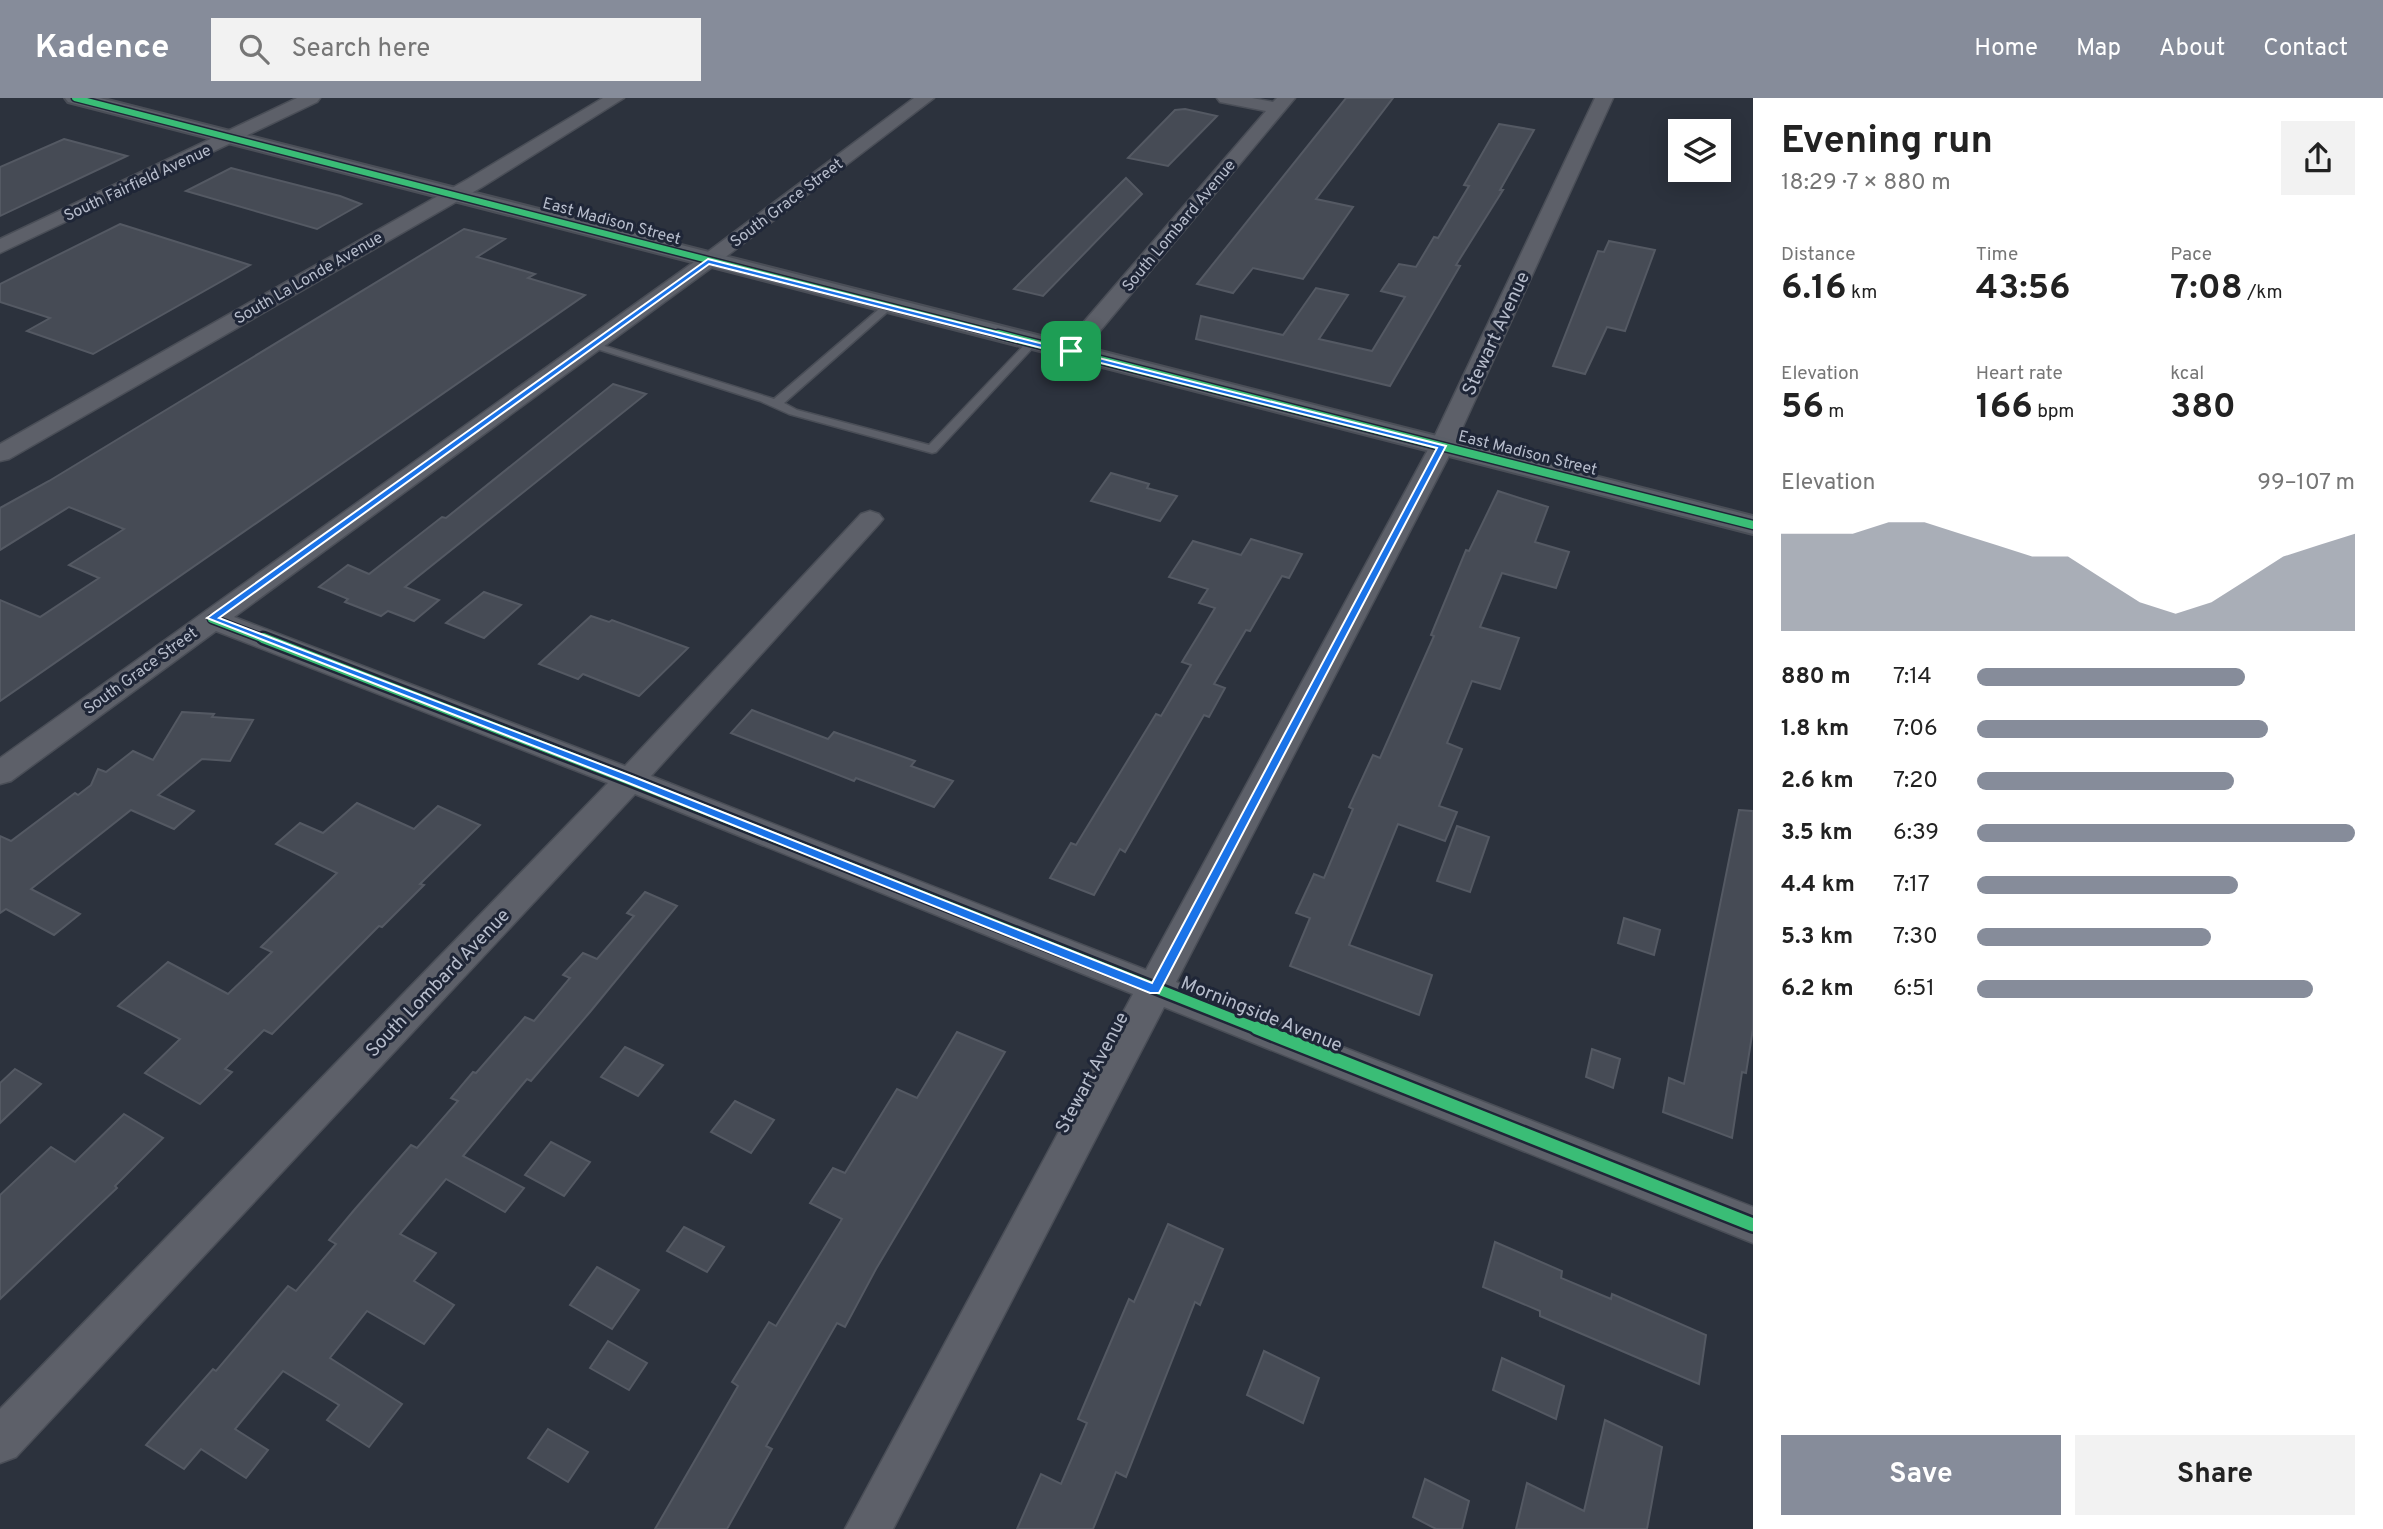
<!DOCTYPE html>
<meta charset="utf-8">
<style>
:root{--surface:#fff;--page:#f2f2f2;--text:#222;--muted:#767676;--accent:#868c9a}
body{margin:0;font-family:Overpass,sans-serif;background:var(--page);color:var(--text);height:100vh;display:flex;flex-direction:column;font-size:26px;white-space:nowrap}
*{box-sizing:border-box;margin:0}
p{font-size:23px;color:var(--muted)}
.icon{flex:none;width:38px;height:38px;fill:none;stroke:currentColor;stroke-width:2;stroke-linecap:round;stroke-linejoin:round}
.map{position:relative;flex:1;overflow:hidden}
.sheet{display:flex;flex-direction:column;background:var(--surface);width:630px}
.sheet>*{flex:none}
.tools{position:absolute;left:1668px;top:21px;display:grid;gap:14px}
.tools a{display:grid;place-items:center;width:63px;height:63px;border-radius:0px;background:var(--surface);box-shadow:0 4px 18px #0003;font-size:35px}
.pin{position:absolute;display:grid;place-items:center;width:60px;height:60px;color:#fff;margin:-30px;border-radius:14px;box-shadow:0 4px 10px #0006}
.round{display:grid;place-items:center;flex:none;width:74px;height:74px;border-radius:0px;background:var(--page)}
.head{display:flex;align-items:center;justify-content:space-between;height:119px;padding:0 28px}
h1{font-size:38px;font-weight:700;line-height:52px}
.figures{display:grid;grid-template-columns:repeat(3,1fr);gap:10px;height:119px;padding:7px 28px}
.figures div{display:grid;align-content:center}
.figures b{font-size:35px;font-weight:700}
.figures small{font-size:19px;font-weight:400}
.figures p{font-size:19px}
.chart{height:196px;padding:14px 28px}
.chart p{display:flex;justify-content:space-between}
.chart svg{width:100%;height:126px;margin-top:7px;fill:var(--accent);opacity:.7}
.action{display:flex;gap:14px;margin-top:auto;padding:14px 28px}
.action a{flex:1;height:80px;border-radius:0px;background:var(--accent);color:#fff;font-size:28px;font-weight:700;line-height:80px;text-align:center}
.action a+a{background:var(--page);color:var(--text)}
ul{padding:0 28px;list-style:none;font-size:23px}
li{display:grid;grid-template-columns:112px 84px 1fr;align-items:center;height:52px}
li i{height:18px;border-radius:9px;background:var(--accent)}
header{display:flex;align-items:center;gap:42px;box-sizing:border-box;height:98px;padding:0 35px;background:var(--accent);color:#fff}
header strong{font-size:33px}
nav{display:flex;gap:38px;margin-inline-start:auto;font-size:24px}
.search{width:490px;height:63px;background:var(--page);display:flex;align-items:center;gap:18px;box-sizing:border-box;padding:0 24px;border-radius:0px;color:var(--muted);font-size:26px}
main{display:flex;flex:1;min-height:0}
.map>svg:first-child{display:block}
.building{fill:#464b55;stroke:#545963;stroke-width:2}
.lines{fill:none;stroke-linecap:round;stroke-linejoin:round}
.lane-casing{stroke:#4a4e57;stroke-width:3}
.street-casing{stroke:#4a4e57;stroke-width:3}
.secondary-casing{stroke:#4a4e57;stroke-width:4}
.lane{fill:#5d6069;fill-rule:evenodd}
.street{fill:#5d6069;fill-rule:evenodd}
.secondary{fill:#5b5f68;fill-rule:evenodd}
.cycleway-far3-casing{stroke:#1f2637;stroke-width:9}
.cycleway-far2-casing{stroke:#1f2637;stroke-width:11}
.cycleway-far1-casing{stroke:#1f2637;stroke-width:15}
.cycleway-casing{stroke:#1f2637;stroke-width:18}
.cycleway-far3{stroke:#3abd76;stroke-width:6}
.cycleway-far2{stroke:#3abd76;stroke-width:8}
.cycleway-far1{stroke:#3abd76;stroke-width:10}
.cycleway{stroke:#3abd76;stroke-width:13}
.route{fill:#1a73e8;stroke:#fff;stroke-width:2;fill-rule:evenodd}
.labels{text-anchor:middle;stroke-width:6;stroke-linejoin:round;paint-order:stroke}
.far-street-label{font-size:16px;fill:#b7bdcc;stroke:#1f2637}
.street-label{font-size:19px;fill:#b7bdcc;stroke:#1f2637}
</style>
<header>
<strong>Kadence</strong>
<div class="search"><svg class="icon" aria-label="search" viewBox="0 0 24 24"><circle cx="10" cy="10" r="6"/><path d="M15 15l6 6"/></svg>Search here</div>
<nav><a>Home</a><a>Map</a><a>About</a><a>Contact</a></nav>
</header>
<main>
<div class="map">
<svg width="1753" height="1431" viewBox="0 0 1753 1431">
<rect width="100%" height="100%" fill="#2c323d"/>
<g class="building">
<polygon points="1346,0 1393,0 1316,101 1353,109 1303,181 1253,170 1233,195 1197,186"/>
<polygon points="1185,11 1217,18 1168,68 1128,60 1175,12"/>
<polygon points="1499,26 1534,32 1500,92 1503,92 1456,167 1460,168 1390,288 1196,241 1201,218 1283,237 1316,190 1348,197 1319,241 1372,253 1405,199 1381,193 1399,166 1416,169 1434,139 1438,140 1469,88 1464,87"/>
<polygon points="64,41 127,58 0,118 0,69"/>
<polygon points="231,70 340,98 361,106 317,131 186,93"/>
<polygon points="1126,80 1142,96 1043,198 1014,191"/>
<polygon points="120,126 250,167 93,256 27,233 50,220 0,204 0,186"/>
<polygon points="464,131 505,141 477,159 535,176 528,180 585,197 0,603 0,502 40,519 99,480 69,467 124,431 69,409 0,452 0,410 49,383"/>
<polygon points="1609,143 1655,152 1625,233 1607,229 1585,276 1553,268 1598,153 1604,154"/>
<polygon points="613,286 646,296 405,489 439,502 414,523 388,513 381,518 345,504 348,501 319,489 348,467 369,476 442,419 446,420"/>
<polygon points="1111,375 1149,386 1147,390 1177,398 1160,423 1091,403"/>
<polygon points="1498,393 1548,409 1535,444 1569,454 1556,490 1502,475 1480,529 1519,540 1500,591 1472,583 1447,645 1462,651 1439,708 1457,714 1445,743 1398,726 1349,847 1432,877 1419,917 1290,868 1310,820 1296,815 1314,776 1324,780 1353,711 1349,709 1373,657 1380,660 1434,538 1431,537 1466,452 1469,453"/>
<polygon points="1251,441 1302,456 1289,480 1282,478 1250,533 1246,532 1214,586 1225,590 1209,619 1204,617 1125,754 1120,751 1094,797 1050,780 1071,745 1076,747 1156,616 1161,618 1191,567 1182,564 1215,510 1199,505 1208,491 1169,479 1193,443 1241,457"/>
<polygon points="484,494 521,507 484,540 446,525"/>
<polygon points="591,518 609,524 612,522 688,550 639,598 583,576 578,581 539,566"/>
<polygon points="752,612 828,641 834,634 915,663 911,668 953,683 934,709 856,680 854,683 731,635"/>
<polygon points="182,614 214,616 212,619 253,622 230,663 202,661 158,697 194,713 174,731 131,712 31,791 80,816 54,837 6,811 0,815 0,738 11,743 75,695 78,697 91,687 98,671 106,674 133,653 153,662"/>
<polygon points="357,705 414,731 438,708 480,727 420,786 424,787 382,829 379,828 272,936 264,932 225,971 232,974 200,1006 145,975 180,941 118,908 168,864 228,896 272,854 261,849 337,775 276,746 300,725 323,735"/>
<polygon points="1739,712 1753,713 1753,931 1746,975 1742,974 1732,1040 1663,1014 1669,980 1684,986"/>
<polygon points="1457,728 1489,739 1470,794 1437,783"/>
<polygon points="645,794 677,808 590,914 531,983 527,981 463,1058 524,1090 505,1114 446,1081 400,1136 436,1155 414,1183 454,1207 424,1246 367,1213 330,1260 402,1306 369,1349 327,1322 339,1307 283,1273 235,1331 268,1352 246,1380 201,1351 184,1371 146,1347 213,1271 216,1273 288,1188 296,1193 336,1146 329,1142 355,1111 411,1047 417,1050 458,1003 451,1000 473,974 476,975 525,919 534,923 570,880 563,877 583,855 597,861 634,818 627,815"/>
<polygon points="1624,820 1660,832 1654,857 1618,845"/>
<polygon points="957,934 1005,954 876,1171 845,1229 837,1225 766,1348 772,1351 727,1431 655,1431 738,1288 732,1284 769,1224 776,1228 842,1121 810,1105 833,1070 845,1075 897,991 917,1000"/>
<polygon points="625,949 663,967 638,998 601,979"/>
<polygon points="1592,951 1620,961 1613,990 1586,979"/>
<polygon points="15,971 41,986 0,1025 0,985"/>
<polygon points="735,1003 774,1022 751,1055 711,1034"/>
<polygon points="124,1016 163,1040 115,1088 117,1090 0,1201 0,1097 51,1049 75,1064"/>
<polygon points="551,1044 590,1064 564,1098 525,1077"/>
<polygon points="1168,1126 1223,1151 1200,1207 1195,1204 1126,1379 1116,1374 1093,1431 1017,1431 1041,1376 1061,1386 1087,1325 1078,1321 1129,1201 1134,1204"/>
<polygon points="684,1129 724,1149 707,1174 667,1153"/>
<polygon points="1495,1144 1562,1173 1561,1180 1611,1201 1612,1196 1706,1237 1699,1286 1540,1218 1540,1213 1483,1189"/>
<polygon points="597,1169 639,1192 612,1231 570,1207"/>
<polygon points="608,1243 647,1265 629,1292 590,1270"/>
<polygon points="1264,1253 1319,1280 1303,1325 1247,1297"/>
<polygon points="1502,1260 1564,1288 1556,1321 1493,1292"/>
<polygon points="1605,1322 1662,1349 1647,1431 1516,1431 1527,1385 1584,1413"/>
<polygon points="548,1331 588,1354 568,1384 528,1360"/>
<polygon points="1425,1381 1469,1403 1462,1431 1436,1431 1413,1419"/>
</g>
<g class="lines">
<defs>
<polygon id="lane" points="885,206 894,208 784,305 797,312 929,347 1029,242 1038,244 936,354 932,355 789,316 760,303 585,247 595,245 774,301"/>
<g id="street">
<polygon points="297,0 320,0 317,4 0,155 0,141"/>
<polygon points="603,0 624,0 482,89 9,361 0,363 0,346 468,81"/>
<polygon points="914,0 934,0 715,167 234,519 625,668 861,416 870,413 879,416 883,421 879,426 651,678 1146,872 1430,348 1595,0 1613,0 1454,348 1176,884 1753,1109 1753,1145 1164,909 893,1431 845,1431 1133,896 635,696 16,1359 0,1365 0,1311 608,685 216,533 11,683 0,686 0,660 701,159"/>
<polygon points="1217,0 1252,0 1273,4 1277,0 1295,0 1079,258 1063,258 1060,253 1063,248 1266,13 1220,4"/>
</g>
<polygon id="secondary" points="65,0 100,0 1753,418 1753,436 68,4"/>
</defs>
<use href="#lane" class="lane-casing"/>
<use href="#street" class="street-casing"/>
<use href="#secondary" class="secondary-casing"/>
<use href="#lane" class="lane"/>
<use href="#street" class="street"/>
<use href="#secondary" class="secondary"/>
<defs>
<polyline id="cycleway-far3" points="75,0 1005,238"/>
<g id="cycleway-far2">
<polyline points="998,236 1753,427"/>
<polyline points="212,521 267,542"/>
</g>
<polyline id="cycleway-far1" points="263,540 630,682 1261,932"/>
<polyline id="cycleway" points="1257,930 1753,1127"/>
</defs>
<use href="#cycleway-far3" class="cycleway-far3-casing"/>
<use href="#cycleway-far2" class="cycleway-far2-casing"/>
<use href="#cycleway-far1" class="cycleway-far1-casing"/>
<use href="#cycleway" class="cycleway-casing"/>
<use href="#cycleway-far3" class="cycleway-far3"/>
<use href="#cycleway-far2" class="cycleway-far2"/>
<use href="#cycleway-far1" class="cycleway-far1"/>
<use href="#cycleway" class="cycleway"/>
</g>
<path class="route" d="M708,161L1446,348L1159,895H1150L626,684L207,520ZM709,166L1437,350L1152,885L634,679L219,520Z"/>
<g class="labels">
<g class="far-street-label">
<text transform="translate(137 84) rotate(-25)" y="6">South Fairfield Avenue</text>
<text transform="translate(786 104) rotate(-37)" y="6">South Grace Street</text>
<text transform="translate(612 122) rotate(15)" y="6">East Madison Street</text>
<text transform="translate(1178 127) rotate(-50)" y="6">South Lombard Avenue</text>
<text transform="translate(308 179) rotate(-30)" y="6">South La Londe Avenue</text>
<text transform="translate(1528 354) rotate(14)" y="6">East Madison Street</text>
<text transform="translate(140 572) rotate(-36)" y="6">South Grace Street</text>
</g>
<g class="street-label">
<text transform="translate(1495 235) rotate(-65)" y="7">Stewart Avenue</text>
<text transform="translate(437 884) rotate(-46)" y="7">South Lombard Avenue</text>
<text transform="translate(1262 915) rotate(22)" y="7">Morningside Avenue</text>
<text transform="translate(1091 974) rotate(-62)" y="7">Stewart Avenue</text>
</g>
</g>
</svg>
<div class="tools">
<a><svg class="icon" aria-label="layers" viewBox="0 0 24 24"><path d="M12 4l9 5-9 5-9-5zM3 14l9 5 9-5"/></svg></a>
</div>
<div class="pin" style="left:1071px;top:253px;background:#1e9e55"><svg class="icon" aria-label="arrive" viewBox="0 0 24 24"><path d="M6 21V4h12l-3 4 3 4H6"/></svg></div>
</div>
<section class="sheet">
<div class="head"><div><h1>Evening run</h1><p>18:29 · 7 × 880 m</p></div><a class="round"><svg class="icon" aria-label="share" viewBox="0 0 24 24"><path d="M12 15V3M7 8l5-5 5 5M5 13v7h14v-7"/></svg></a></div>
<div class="figures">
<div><p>Distance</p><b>6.16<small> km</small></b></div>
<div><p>Time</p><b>43:56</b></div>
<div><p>Pace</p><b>7:08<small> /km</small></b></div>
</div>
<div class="figures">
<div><p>Elevation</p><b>56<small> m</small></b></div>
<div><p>Heart rate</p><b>166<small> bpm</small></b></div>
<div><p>kcal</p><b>380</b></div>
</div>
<div class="chart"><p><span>Elevation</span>99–107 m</p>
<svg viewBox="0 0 160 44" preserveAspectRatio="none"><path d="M0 44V10L10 10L20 10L30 6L40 6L50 10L60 14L70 18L80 18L90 26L100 34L110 38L120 34L130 26L140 18L150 14L160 10V44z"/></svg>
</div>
<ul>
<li><b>880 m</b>7:14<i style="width:71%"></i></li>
<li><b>1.8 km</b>7:06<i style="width:77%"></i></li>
<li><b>2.6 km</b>7:20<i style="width:68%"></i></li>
<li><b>3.5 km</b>6:39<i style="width:100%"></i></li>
<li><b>4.4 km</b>7:17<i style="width:69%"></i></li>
<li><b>5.3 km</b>7:30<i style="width:62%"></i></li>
<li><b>6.2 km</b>6:51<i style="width:89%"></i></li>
</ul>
<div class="action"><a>Save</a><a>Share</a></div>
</section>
</main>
